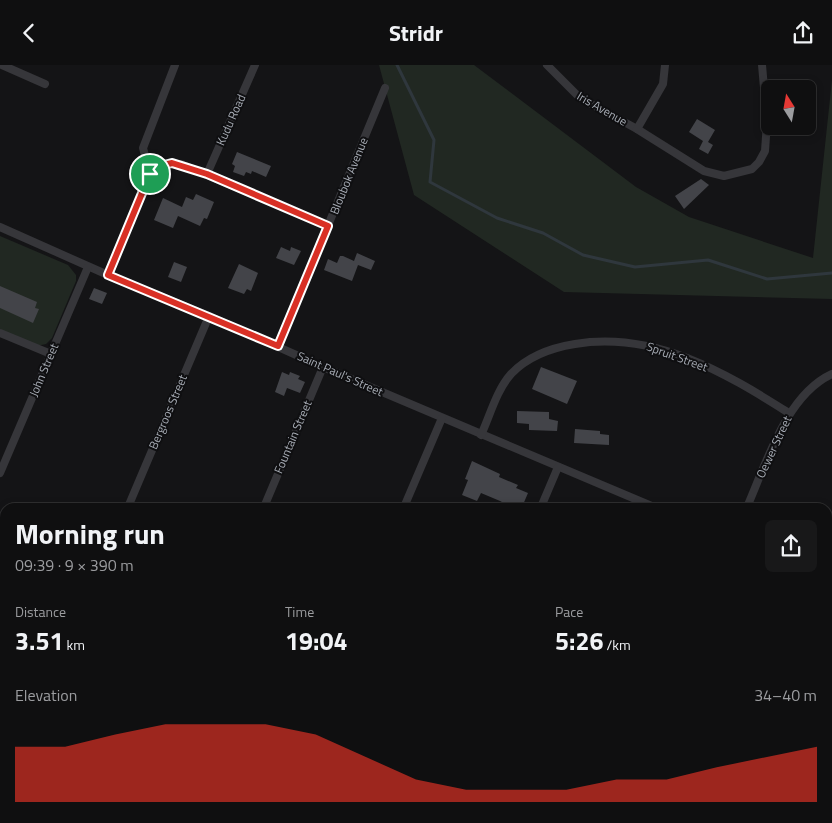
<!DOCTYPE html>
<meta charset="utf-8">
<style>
:root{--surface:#0f0f10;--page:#181819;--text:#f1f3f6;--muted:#9b9c9f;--line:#2f2f30;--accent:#d93025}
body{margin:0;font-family:"Titillium Web",sans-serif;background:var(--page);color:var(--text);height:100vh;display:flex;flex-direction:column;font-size:19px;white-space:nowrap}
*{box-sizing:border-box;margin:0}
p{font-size:16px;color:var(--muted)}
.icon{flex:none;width:28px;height:28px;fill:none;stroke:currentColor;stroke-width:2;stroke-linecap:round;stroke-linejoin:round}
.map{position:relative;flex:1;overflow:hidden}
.details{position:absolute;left:0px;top:438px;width:832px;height:321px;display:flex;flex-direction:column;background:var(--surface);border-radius:15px 15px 0 0;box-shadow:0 2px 8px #0003,0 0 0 1px var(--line)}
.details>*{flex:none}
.needle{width:32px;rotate:349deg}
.fabs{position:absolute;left:761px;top:15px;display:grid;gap:10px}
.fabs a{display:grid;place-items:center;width:55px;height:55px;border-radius:8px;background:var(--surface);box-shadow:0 2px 8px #0003,0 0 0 1px var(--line);font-size:25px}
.pin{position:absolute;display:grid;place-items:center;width:42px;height:42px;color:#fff;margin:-21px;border:2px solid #fff;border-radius:50%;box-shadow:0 1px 5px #0007}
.round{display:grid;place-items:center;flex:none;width:52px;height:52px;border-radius:8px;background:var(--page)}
.overview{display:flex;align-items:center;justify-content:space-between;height:85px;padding:0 15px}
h1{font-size:28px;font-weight:700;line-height:38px}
.figures{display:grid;grid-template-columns:repeat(3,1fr);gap:8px;height:85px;padding:5px 15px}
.figures div{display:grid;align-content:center}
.figures b{font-size:25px;font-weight:700}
.figures small{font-size:14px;font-weight:400}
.figures p{font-size:14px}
.chart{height:140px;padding:10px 15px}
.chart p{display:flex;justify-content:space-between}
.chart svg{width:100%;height:90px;margin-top:5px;fill:var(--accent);opacity:.7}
header{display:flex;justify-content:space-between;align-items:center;height:65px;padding:0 15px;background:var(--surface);font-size:22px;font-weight:700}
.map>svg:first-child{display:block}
.green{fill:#212822}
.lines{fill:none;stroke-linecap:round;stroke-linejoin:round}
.stream{stroke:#2f373d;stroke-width:3}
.river{stroke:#2f373d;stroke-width:19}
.building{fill:#434449}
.street{stroke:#36363a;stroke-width:8}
.route-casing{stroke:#fff;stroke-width:10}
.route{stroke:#d93025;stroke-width:6}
.labels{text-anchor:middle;stroke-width:4;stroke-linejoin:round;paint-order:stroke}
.street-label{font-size:12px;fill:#a7acb5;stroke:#0f0f11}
</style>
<header><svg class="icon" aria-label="back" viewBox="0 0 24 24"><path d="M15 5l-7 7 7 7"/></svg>Stridr<svg class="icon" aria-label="share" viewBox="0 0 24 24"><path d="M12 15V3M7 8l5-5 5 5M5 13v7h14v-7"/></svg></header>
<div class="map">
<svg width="832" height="758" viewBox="0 0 832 758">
<rect width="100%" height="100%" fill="#141416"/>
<g class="green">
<polygon points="379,0 474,0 636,122 689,152 813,193 832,15 832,234 564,227 414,130"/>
<polygon points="0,171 68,200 76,210 76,216 52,273 46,279 36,281 0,265"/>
<polygon points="5,722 5,754 776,754 786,758 0,758 0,734"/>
</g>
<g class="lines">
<polyline class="stream" points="397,0 434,75 430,117 497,153 543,168 583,190 635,202 708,195 767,214 832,208"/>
<g class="river">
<polyline points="559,754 575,758"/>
<polyline points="255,758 274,754"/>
</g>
</g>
<g class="building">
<polygon points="697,54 715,65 708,77 713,80 708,89 699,84 703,76 689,67"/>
<polygon points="237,87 271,101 266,112 252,106 251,109 246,107 244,111 233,107 235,101 232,99"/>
<polygon points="701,114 709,120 684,144 675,131"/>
<polygon points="196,129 214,137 207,154 204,153 200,161 178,151 173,163 154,155 163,133 182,142 186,132 193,135"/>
<polygon points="281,182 290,186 291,182 301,186 294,200 276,193"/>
<polygon points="357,188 375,196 371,205 358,200 352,216 324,205 328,194 337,198 340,191 343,191 354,196"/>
<polygon points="174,197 187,202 181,217 168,212"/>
<polygon points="239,199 258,208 251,226 247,224 244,229 228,223"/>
<polygon points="0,221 37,237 35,243 39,244 33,258 0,243"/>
<polygon points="94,223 107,228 102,239 89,234"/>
<polygon points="541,302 577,316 567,339 532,324"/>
<polygon points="282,307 289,310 290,307 300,311 298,314 305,317 300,328 287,323 284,331 275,327"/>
<polygon points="517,346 549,347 549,354 558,356 557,366 529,365 529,359 517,358"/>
<polygon points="575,364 600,366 600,369 609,370 609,380 574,378"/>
<polygon points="472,396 500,409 499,412 518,420 516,423 528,428 522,442 505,442 506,439 500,436 481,428 477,436 462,430 468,415 465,414"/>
</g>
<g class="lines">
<g class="street">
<polyline points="2,0 45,19"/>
<polyline points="547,0 580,33 637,64 704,106 724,111 752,104 759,97 765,86 767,57 762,0"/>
<polyline points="637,64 663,19 665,0"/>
<polyline points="150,109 143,83 175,0"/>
<polyline points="207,109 255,0"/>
<polyline points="0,162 108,210 209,251 323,302 654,442"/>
<polyline points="108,210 150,109 165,99 181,99 328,161"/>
<polyline points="0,268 51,289"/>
<polyline points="278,281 385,23"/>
<path d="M481,370C490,351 496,326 511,309C528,291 550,283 575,279C655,266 724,307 789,348"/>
<polyline points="0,408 88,202"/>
<polyline points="128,442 209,251"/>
<polyline points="264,442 323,302"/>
<polyline points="404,442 442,353"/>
<polyline points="541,442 558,402"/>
<path d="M747,442C766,399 786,330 832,309"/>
<polyline points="828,517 832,519"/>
<polyline points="0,577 5,580"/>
<polyline points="0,690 5,690"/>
</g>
</g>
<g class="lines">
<defs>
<polygon id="route" points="172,98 207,109 328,161 278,281 108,210 150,109 160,101"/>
</defs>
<use href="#route" class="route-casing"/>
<use href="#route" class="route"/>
</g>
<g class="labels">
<g class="street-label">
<text transform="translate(602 44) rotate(30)" y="4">Iris Avenue</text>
<text transform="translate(231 55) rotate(-66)" y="4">Kudu Road</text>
<text transform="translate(349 111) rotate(-68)" y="4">Bloubok Avenue</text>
<text transform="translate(677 292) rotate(20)" y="4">Spruit Street</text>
<text transform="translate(44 305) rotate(-67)" y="4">John Street</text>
<text transform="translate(340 309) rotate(24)" y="4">Saint Paul's Street</text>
<text transform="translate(168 347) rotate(-67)" y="4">Bergroos Street</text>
<text transform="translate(293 372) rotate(-67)" y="4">Fountain Street</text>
<text transform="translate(774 382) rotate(-65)" y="4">Oewer Street</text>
</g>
</g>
</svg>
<div class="fabs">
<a><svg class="needle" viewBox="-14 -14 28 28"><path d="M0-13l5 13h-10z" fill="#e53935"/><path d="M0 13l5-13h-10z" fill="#9b9c9f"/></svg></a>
</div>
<div class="pin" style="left:150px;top:109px;background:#1e9e55"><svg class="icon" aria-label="arrive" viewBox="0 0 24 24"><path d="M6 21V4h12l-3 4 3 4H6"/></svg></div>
<section class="details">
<div class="overview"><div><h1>Morning run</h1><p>09:39 · 9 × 390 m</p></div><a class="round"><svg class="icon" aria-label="share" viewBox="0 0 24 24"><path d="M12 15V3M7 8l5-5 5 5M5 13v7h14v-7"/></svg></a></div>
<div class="figures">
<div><p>Distance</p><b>3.51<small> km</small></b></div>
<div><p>Time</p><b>19:04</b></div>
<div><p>Pace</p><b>5:26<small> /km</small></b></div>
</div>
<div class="chart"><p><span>Elevation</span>34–40 m</p>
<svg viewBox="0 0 160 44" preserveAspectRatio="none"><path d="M0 44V17L10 17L20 11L30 6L40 6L50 6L60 11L70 22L80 33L90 38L100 38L110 38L120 33L130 33L140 27L150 22L160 17V44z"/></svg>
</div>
</section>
</div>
